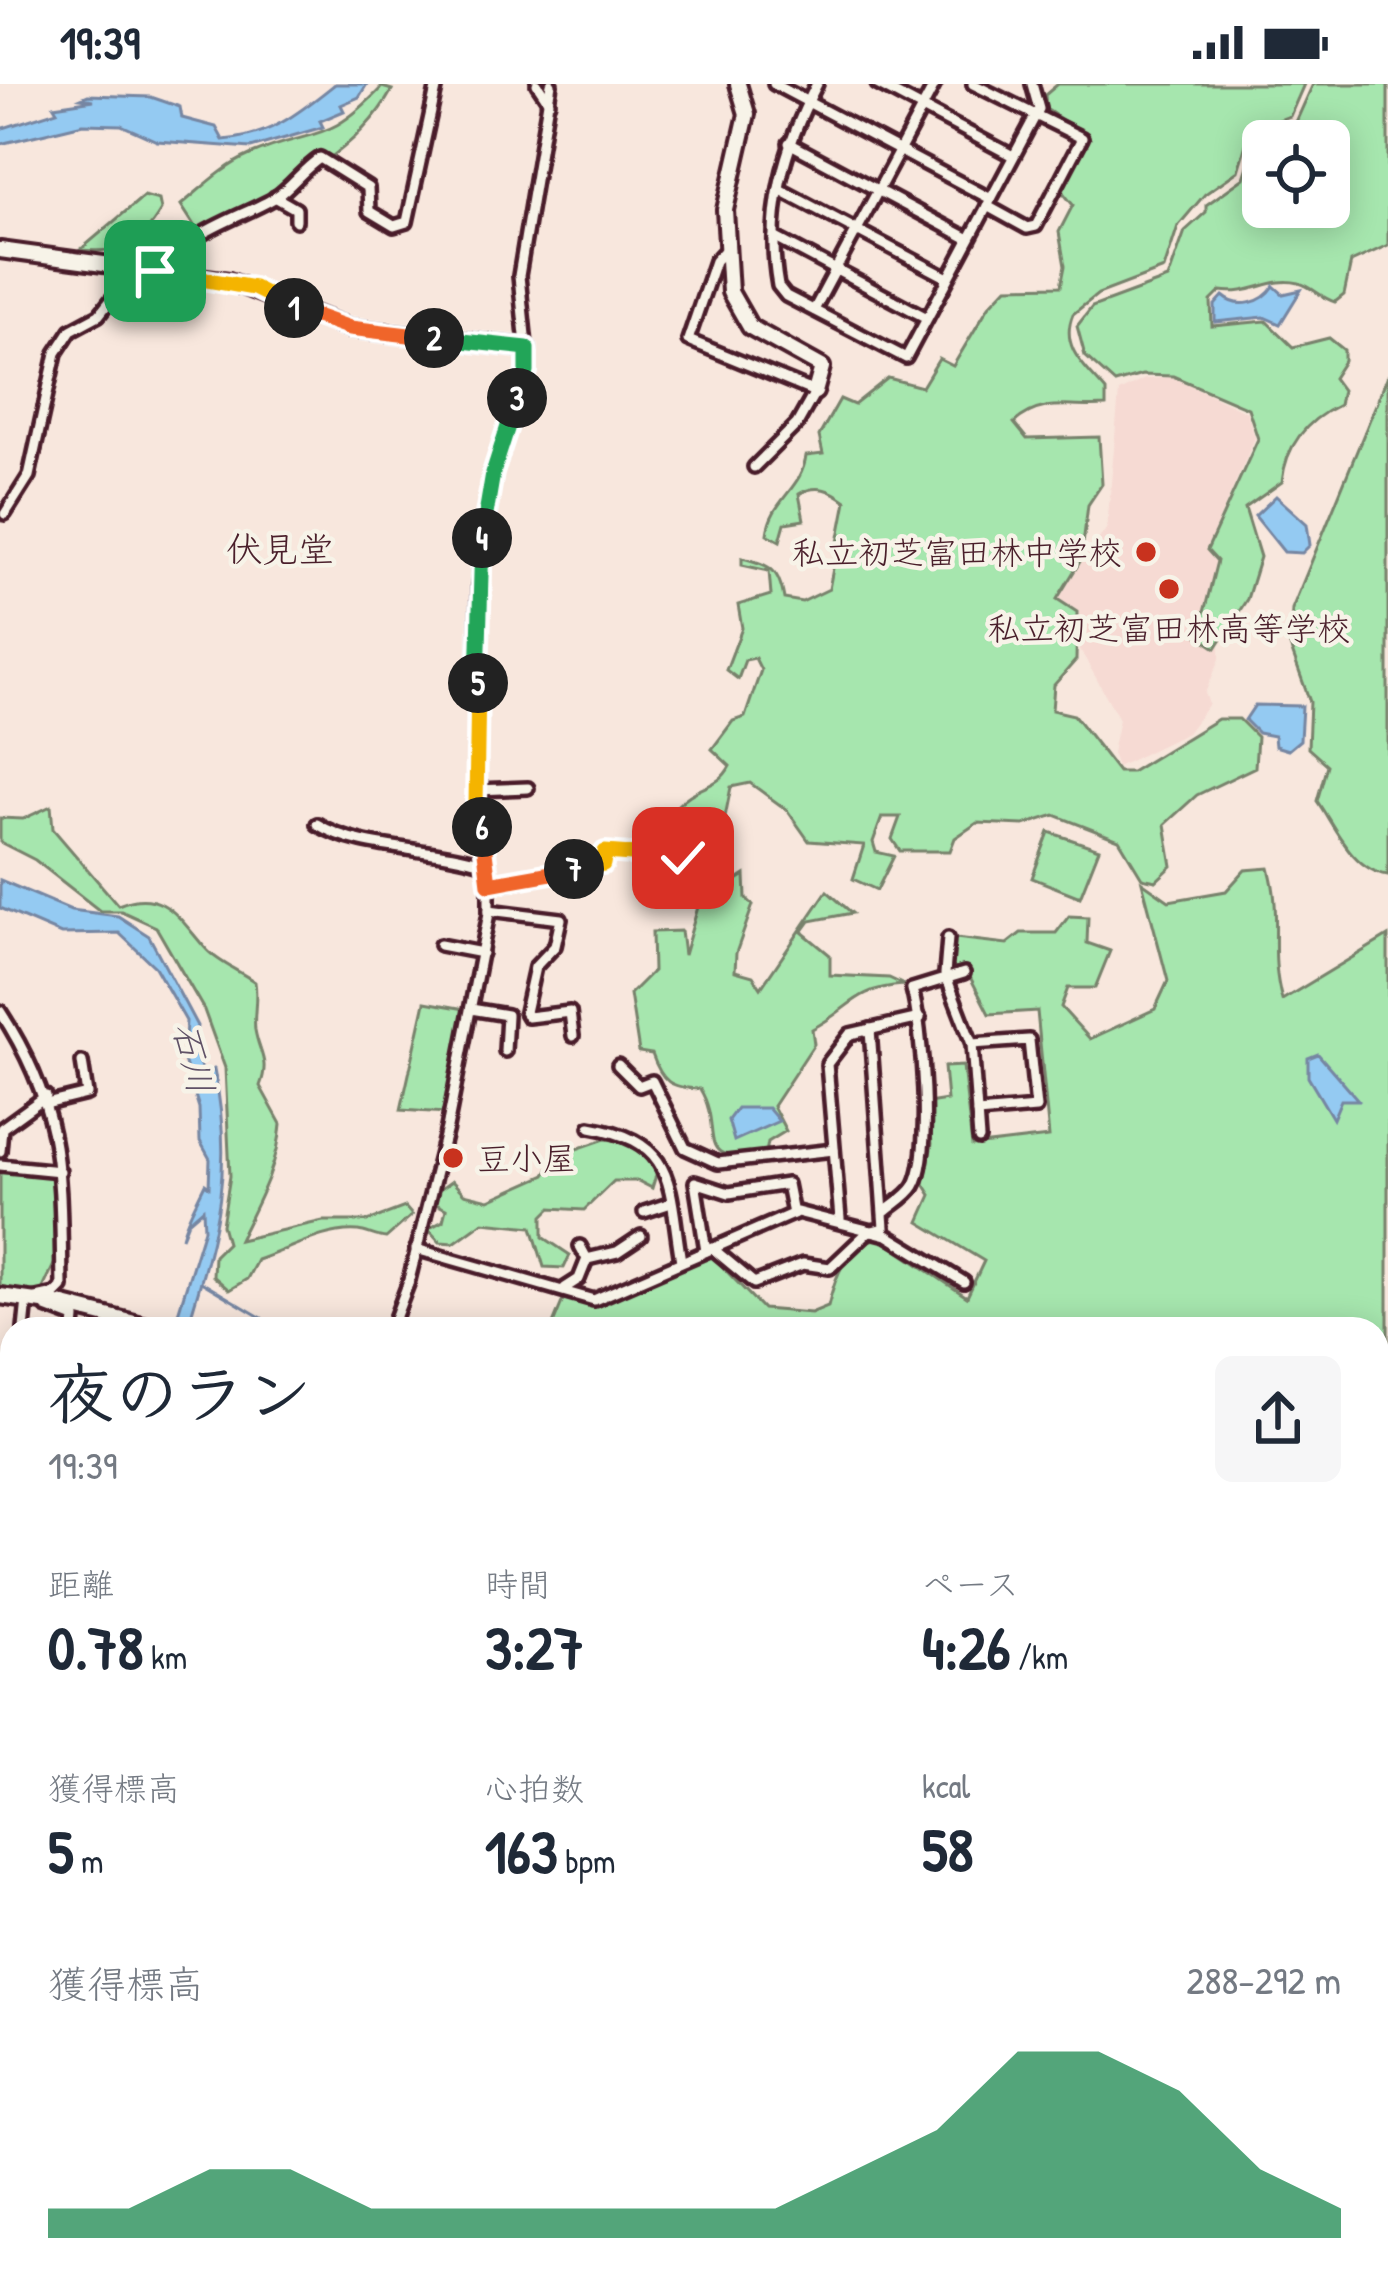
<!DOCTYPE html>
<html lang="ja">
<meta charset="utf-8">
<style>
:root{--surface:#fff;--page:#f6f6f7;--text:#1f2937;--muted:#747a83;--accent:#0b8043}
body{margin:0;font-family:"Patrick Hand","Klee One",sans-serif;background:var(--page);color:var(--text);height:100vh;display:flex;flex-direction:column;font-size:45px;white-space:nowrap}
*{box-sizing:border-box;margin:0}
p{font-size:39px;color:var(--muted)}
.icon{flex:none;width:66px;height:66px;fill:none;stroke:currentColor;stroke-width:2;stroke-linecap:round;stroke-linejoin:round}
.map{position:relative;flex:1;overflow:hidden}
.side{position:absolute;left:0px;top:1233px;width:1389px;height:975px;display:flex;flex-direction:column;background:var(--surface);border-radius:36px 36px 0 0;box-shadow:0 6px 30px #0003}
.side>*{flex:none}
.fabs{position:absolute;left:1242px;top:36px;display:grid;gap:24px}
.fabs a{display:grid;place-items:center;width:108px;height:108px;border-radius:18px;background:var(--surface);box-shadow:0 6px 30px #0003;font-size:60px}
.pin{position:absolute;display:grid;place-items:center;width:102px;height:102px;color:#fff;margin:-51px;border-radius:24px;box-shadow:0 6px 18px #0006}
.km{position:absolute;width:60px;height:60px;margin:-30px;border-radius:50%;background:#222;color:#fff;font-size:33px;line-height:60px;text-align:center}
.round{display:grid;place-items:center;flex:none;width:126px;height:126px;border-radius:18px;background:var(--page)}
.head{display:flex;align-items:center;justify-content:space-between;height:204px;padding:0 48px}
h1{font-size:66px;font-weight:700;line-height:90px}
.metrics{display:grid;grid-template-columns:repeat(3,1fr);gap:18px;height:204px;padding:12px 48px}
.metrics div{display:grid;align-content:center}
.metrics b{font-size:60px;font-weight:700}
.metrics small{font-size:33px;font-weight:400}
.metrics p{font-size:33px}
.chart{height:336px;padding:24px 48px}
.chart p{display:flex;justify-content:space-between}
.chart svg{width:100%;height:216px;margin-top:12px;fill:var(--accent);opacity:.7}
.status{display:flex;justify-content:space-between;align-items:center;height:84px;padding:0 60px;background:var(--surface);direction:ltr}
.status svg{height:33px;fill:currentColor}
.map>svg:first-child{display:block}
.built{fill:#f6dad3}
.green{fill:#a6e6ae;stroke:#78826c;stroke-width:3;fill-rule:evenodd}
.water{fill:#94caf2;stroke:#7686a2;stroke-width:3}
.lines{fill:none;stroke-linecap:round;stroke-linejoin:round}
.stream{stroke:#7686a2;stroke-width:3}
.street-casing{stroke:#4a1f2b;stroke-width:18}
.secondary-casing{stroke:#4a1f2b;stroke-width:22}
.street{stroke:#f7f3e8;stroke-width:9}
.secondary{stroke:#f7f3e8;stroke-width:14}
.split-1-casing{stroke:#fff;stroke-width:24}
.split-2-casing{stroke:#fff;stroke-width:24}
.split-3-casing{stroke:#fff;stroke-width:24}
.split-4-casing{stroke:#fff;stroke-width:24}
.split-5-casing{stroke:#fff;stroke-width:24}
.split-6-casing{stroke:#fff;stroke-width:24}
.split-7-casing{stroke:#fff;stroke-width:24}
.split-8-casing{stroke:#fff;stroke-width:24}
.split-1{stroke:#f5b400;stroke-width:15}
.split-2{stroke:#f0652b;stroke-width:15}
.split-3{stroke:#22a559;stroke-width:15}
.split-4{stroke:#22a559;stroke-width:15}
.split-5{stroke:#22a559;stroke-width:15}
.split-6{stroke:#f5b400;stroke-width:15}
.split-7{stroke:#f0652b;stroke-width:15}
.split-8{stroke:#f5b400;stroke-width:15}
.poi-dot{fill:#c8321e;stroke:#f7f3e8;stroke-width:4.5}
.labels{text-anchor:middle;stroke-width:9;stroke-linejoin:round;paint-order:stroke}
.poi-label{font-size:33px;fill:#4a1f2b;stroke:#f7f3e8;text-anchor:end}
.neighbourhood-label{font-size:36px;fill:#4a1f2b;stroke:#f7f3e8}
.water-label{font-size:36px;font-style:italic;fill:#605267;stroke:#f7f3e8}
</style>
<div class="status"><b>19:39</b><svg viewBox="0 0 49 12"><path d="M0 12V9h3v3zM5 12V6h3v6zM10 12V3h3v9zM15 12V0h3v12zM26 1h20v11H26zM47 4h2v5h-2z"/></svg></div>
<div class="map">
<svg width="1388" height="2207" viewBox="0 0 1388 2207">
<rect width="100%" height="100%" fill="#f8e7dd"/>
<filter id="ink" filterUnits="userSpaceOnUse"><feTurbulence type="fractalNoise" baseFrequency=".00833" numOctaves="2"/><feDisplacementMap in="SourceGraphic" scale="24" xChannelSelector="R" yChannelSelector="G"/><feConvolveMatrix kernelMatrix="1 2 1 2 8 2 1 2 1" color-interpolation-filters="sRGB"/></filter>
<g filter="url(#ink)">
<polygon class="built" points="1173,293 1247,328 1255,354 1206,466 1216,477 1220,556 1220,575 1205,609 1209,620 1187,649 1117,683 1112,669 1119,635 1053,517 1107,444 1119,308 1145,295"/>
<g class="green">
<path d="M1058,0H1304L1290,32L1250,47L1238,87L1205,110L1178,142L1164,185L1098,210L1073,230C1059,264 1086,283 1106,307V322C1072,325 1042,313 1014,339L1027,355L1099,353L1102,400L1088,421L1081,476L1057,515L1077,528L1076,576L1054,601L1052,626L1074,631L1118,688H1131L1218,635H1239L1257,653L1255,683L1197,711L1165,740L1172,782L1156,797L1142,794L1119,756L1055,731L1024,741L977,739L955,754L950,767H900L892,755L900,733H882L873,758L876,768L894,772L877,806L853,795L864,761L809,757L787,726L750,699L731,703L725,733L713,744L702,743L692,761L679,771L655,760L653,748C664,736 676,720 690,711C707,700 720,701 730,682L712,665L733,637L745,633L761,586L755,574L745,576L738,595L726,586L742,544L738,521L771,511L769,487L742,481V474C771,481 779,485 784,515L802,518L829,505L846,417C831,406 817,399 799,410L804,436L785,439L780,457L767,450C771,416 802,405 806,372L823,370L819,352L840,315L854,321L888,294L922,303L939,275L953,282L989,222L1007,203L1061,202L1065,182L1059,148L1073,121L1061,106L1090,55L1046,25L1045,11Z"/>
<path d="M1313,0H1388V161L1351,178L1344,211L1335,218C1321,214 1313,203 1299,199C1271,192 1252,212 1221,207L1211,217L1212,242L1266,237L1293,263L1329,254L1344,266V277L1333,294L1342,306L1339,321C1307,336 1286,361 1282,398L1245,424L1260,473L1247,515L1216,564L1198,552L1217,477L1207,466L1258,355L1248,324L1173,292L1142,291L1115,299L1085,272L1077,242L1092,223L1168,195L1185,147L1206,128V121L1244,94L1256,58L1296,38ZM1263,57H1329V123H1263Z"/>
<path d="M382,3L392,6C354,76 267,113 199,149L181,121C203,103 224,82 250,71C315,43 326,62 382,3Z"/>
<path d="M144,112L159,116L161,126C140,162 122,170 80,166Z"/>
<path d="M1388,291V791C1353,787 1335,743 1317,717L1327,681L1308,664L1310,618L1290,562L1292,525Z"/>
<path d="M51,722L53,745L118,821C164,802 179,835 207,866C219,879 240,887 255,898C258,915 253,931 255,946C259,970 270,976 260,1002L281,1040C278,1083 257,1119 239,1156L323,1137H368L405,1123L412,1131L386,1154C376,1153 367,1148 358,1147C326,1144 288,1166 257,1176L247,1195L229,1206L213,1192L214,1172L227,1159L222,1141L230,1092L225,984L204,926L156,843L121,827H100L35,776L0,758V734L23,735Z"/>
<polygon points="1049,748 1099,765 1080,813 1032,794"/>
<path d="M722,764L726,791L734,798L745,791L746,814L753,821L736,869L735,887L753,892L761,904L827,807L852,829L810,837L802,848L830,871V891L889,894L904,901C853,904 851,925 812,945L814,960L773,1022L786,1047L768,1058L766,1069C688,1082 726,1048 700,1005C670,1004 662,998 652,970L639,968L630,910L653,887L652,848L681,847L684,871L714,768Z"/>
<path d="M1269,784C1283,834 1268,865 1282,916L1388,852V1928L1377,1937V1245H551L565,1211L596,1221L711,1171L763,1225L811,1229L828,1222C835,1193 846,1160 879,1154L967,1213L984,1177L919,1138L931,1111L924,1100L932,1060L928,1019L947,1016L944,983L963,982L972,1062L1049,1053L1037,927L989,930L965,883L951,884L955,854L1007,860L1021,849H1056L1069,832L1088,833L1087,859L1110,867L1095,904H1068L1061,923L1090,955L1155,925L1168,897L1142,798L1169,817L1226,807L1245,786Z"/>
<polygon points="425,918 465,925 446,1029 401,1026"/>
<polygon points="605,1055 624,1057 652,1073 657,1088 652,1104 638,1097 614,1097 584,1126 551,1124 543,1132 543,1153 570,1171 564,1184 544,1183 532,1143 483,1138 454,1159 440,1158 428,1145 443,1137 446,1125 436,1120 434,1110 452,1097 464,1110 489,1116 545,1091 556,1072"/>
<polygon points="0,1086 53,1090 56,1176 40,1211 0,1205"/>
<polygon points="1377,2058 1388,2061 1388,2207 1237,2207 1239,2196 1377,2196"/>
<polygon points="250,2196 973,2196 958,2207 256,2207"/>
</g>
<g class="water">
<path d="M335,0H367L359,13L341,21L344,27L320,37L323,43L251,64L157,57L121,41L83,40L0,60V45L57,27L54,22L94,16L81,14L88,11L151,13L180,23L182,34L216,43L223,56C270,53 300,28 335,0Z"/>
<path d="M1274,202L1283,210L1301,206L1280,240L1264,233L1215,238V221L1223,212C1239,226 1263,219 1274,202Z"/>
<polygon points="1276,412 1307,440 1310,461 1302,469 1284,468 1255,432"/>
<polygon points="1255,621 1302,622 1300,656 1288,666 1275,662 1274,652 1258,649 1245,636"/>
<path d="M0,796L71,826L118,832L149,852L197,942L193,964L205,993L214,985C235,1088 216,1148 187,1245H175V1239L204,1145L203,1125L188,1138L182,1153C186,1135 197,1117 205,1100L209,1103L210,1075L200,1057L199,1024L184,976L186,937L155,883L119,849L61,850L0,824Z"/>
<polygon points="1318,970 1358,1016 1341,1016 1333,1035 1308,993 1308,974"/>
<polygon points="737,1024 768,1024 779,1037 734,1057 728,1036"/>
</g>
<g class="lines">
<polyline class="stream" points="201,1198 262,1234 262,1245"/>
<defs>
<g id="street">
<polyline points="537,0 549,18"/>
<polyline points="774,0 991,115"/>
<path d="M817,0C784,63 765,130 778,202L786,212L906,274L1039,25L1032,0"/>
<polyline points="877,0 1013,72"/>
<polyline points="973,0 1082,54 1036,142 1027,144 987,122"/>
<polyline points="789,59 969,155"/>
<polyline points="779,105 948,194"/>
<polyline points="275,113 296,125 296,137"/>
<polyline points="774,153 927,234"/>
<polyline points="726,165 715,177 688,256 815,308 797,340 754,383"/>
<path d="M167,189C177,149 245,133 276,113C292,102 303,85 320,74L368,104L369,127L394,142L407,138L437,0"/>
<polyline points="814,226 935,0"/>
<polyline points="5,430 29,392 56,269 71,246 99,231 136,184"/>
<polyline points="476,706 528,704"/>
<path d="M317,740C362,768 433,762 488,781"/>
<polyline points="489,801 603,780 605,768 683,774 707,757"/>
<polyline points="489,826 561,835 555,862 535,883 525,928 528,933 570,928 573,952"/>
<polyline points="948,854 945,890 972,960 979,1055"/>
<polyline points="440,861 482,869"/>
<polyline points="471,925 507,931 505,967"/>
<path d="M0,927C65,1027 60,1089 62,1203L55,1210L27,1216L24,1245"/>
<polyline points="972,960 1029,956 1036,1024 977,1029"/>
<polyline points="618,981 639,1002 652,997 685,1064 718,1079 834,1066"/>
<polyline points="50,1019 87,1010 82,978"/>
<path d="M590,1043C678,1058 668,1102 681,1177"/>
<polyline points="0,1067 2,1044 46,1012"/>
<polyline points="0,1081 60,1087"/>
<path d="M886,1127C894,1120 908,1112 914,1102C933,1069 922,942 912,905L964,889"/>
<polyline points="644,1128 671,1119"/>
<polyline points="840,1135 827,980 850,950 920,934"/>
<polyline points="712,1164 754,1199 803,1180 830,1184 868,1148 884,1144 870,945"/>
<polyline points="416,1165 594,1216 797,1128 887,1151 964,1198"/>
<polyline points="706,1167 695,1098 729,1109 787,1100 793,1130"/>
<polyline points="587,1175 617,1168 641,1152"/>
<polyline points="565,1204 579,1195 587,1175 580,1162"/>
<polyline points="46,1223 75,1234 74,1245"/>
<polyline points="391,1245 408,1200 447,1044 489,829 489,786 476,721 478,502 493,389 528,281 519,192 551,0"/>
<polyline points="0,1287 12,1288"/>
<polyline points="0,1394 8,1394 12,1369"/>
<polyline points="0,2003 12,1993"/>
<polyline points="0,2164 12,2141"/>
<polyline points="109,2196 110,2207"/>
<polyline points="24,2207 29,2196"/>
</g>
<g id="secondary">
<polyline points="738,0 747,30 725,126 730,208 750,243 822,283 815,308"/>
<polyline points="0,166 229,197 350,244 527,264"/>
<polyline points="0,1212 64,1221 158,1245"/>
</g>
</defs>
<use href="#street" class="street-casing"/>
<use href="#secondary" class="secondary-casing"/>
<use href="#street" class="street"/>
<use href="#secondary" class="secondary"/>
</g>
</g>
<g class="lines" filter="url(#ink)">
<defs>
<polyline id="split-1" points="155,187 254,204 294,224"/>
<polyline id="split-2" points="294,224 350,244 434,254"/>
<polyline id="split-3" points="434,254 527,264 527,288 517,314"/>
<polyline id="split-4" points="482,454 493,389 517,314"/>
<polyline id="split-5" points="478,599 482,454"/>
<polyline id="split-6" points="478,599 476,721 482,743"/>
<polyline id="split-7" points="482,743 489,800 574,785"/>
<polyline id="split-8" points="574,785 603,780 605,768 683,774"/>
</defs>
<use href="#split-1" class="split-1-casing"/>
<use href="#split-2" class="split-2-casing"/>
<use href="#split-3" class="split-3-casing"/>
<use href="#split-4" class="split-4-casing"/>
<use href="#split-5" class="split-5-casing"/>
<use href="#split-6" class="split-6-casing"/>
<use href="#split-7" class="split-7-casing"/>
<use href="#split-8" class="split-8-casing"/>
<use href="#split-1" class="split-1"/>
<use href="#split-2" class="split-2"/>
<use href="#split-3" class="split-3"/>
<use href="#split-4" class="split-4"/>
<use href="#split-5" class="split-5"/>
<use href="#split-6" class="split-6"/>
<use href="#split-7" class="split-7"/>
<use href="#split-8" class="split-8"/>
</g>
<g class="poi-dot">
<circle cx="1146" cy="468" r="12"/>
<circle cx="1169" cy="505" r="12"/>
<circle cx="453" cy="1074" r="12"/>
</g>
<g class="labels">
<g class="poi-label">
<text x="1122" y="480">私立初芝富田林中学校</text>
<text x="1169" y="556" text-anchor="middle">私立初芝富田林高等学校</text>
<text x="477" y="1086" text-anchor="start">豆小屋</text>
</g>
<g class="neighbourhood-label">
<text x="280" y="478">伏見堂</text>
</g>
<g class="water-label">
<text transform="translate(194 974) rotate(76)" y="13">石川</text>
</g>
</g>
</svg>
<div class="fabs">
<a><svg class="icon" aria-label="locate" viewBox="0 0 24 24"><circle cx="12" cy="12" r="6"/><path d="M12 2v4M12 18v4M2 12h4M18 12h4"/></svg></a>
</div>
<div class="pin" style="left:155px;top:187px;background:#1e9e55"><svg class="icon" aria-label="arrive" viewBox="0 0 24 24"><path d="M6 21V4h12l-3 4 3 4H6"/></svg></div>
<div class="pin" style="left:683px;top:774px;background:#d93025"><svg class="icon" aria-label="check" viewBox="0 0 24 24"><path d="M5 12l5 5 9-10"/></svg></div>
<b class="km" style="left:294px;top:224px">1</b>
<b class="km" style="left:434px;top:254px">2</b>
<b class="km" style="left:517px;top:314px">3</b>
<b class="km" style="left:482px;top:454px">4</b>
<b class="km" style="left:478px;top:599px">5</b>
<b class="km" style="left:482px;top:743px">6</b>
<b class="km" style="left:574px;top:785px">7</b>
<section class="side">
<div class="head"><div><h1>夜のラン</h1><p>19:39</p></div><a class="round"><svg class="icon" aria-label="share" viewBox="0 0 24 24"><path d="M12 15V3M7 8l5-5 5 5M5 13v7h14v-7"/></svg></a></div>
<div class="metrics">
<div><p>距離</p><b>0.78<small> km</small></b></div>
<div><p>時間</p><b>3:27</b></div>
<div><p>ペース</p><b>4:26<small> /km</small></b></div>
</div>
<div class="metrics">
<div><p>獲得標高</p><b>5<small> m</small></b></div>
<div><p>心拍数</p><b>163<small> bpm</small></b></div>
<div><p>kcal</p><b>58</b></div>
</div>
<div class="chart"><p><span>獲得標高</span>288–292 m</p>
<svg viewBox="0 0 160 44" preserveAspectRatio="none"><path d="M0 44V38L10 38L20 30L30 30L40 38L50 38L60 38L70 38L80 38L90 38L100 30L110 22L120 6L130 6L140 14L150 30L160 38V44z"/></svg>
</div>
</section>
</div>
